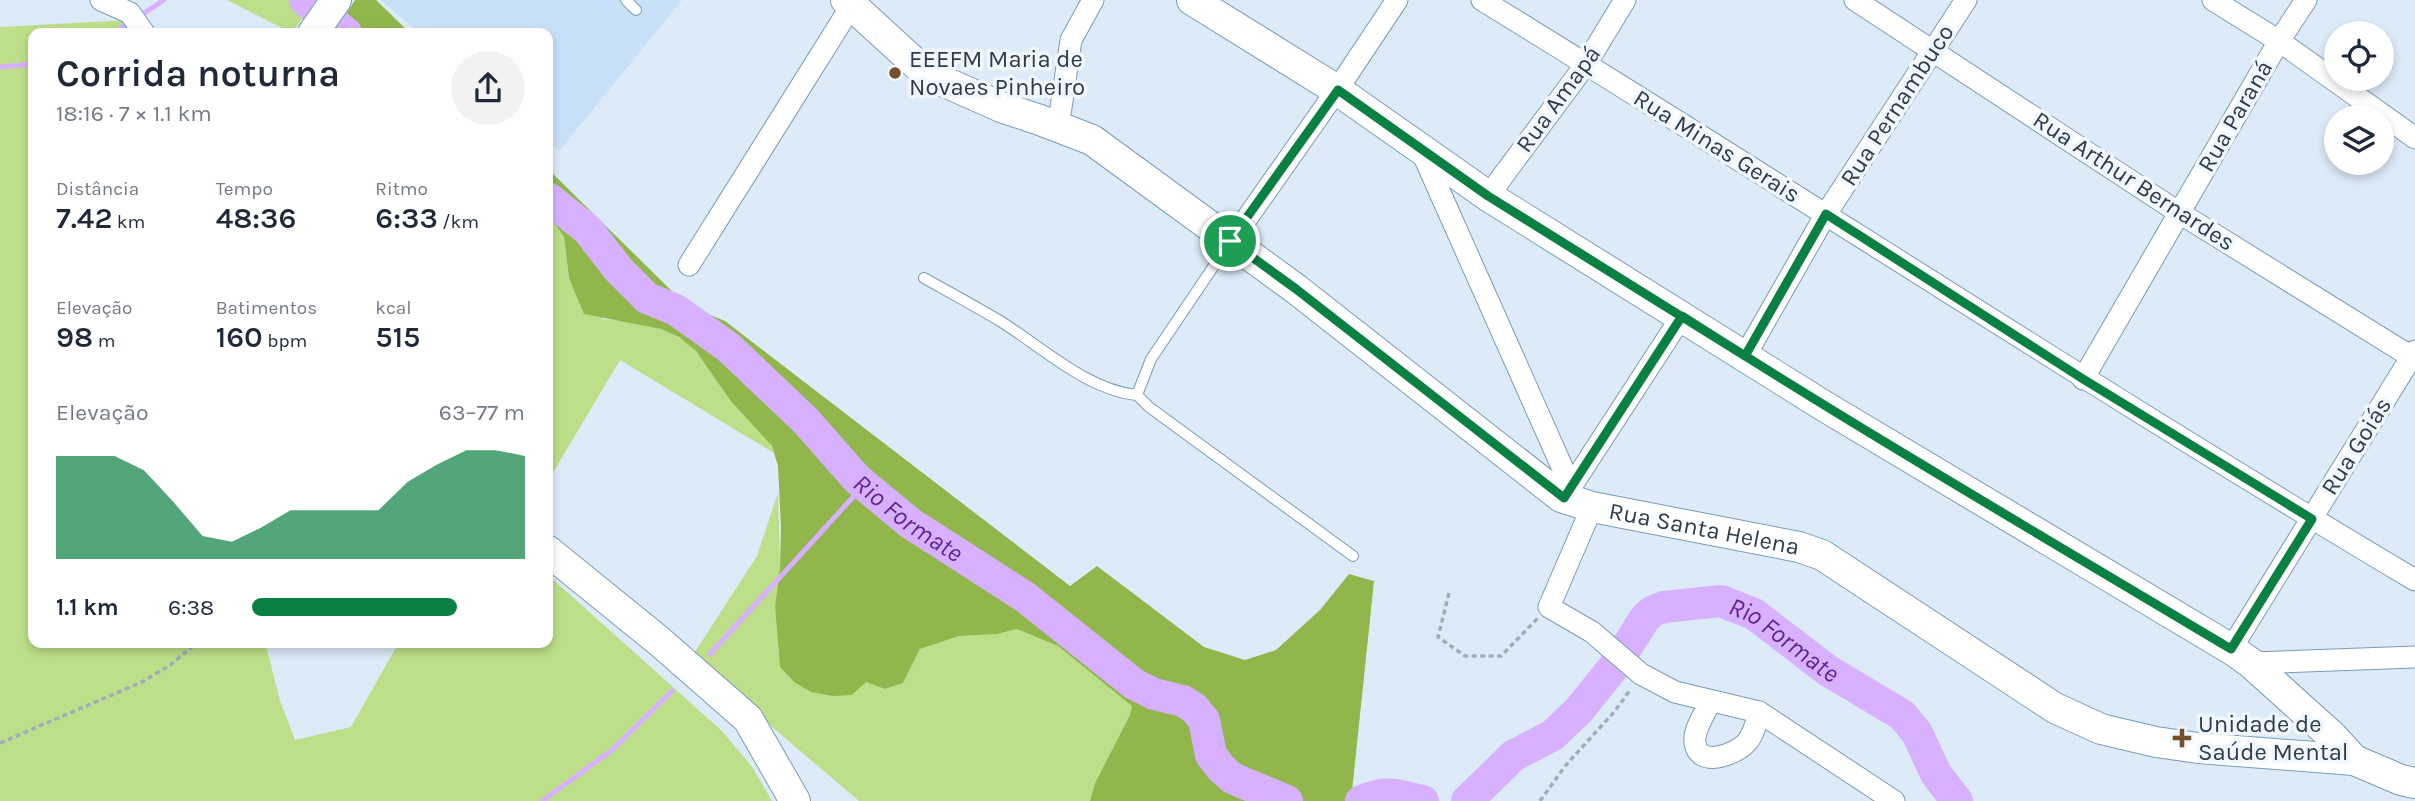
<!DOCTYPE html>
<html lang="pt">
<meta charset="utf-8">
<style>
:root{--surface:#fff;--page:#f2f2f3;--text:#1f2937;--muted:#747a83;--accent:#0b8043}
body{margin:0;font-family:Karla,sans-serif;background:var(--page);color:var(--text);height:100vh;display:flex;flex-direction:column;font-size:26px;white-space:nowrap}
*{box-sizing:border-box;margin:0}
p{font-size:23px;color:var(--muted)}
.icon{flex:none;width:38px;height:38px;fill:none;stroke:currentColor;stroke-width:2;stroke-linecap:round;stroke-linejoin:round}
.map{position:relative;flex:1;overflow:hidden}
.sheet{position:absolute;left:28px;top:28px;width:525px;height:620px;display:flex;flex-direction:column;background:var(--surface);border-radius:14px;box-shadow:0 4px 10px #0003}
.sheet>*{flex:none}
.fabs{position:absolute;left:2324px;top:21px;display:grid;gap:14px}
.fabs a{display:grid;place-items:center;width:70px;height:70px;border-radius:50%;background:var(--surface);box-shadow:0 4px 10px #0003;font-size:35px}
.pin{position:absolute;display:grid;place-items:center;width:60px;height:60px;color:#fff;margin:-30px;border:4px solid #fff;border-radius:50%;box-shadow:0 2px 7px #0007}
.round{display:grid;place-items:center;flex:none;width:74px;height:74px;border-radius:37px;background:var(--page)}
.head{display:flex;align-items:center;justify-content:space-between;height:119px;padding:0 28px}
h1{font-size:38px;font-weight:600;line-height:52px}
.stats{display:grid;grid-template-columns:repeat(3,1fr);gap:10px;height:119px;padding:7px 28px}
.stats div{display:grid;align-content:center}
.stats b{font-size:30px;font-weight:600}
.stats small{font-size:19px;font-weight:400}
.stats p{font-size:19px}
.chart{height:196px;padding:14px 28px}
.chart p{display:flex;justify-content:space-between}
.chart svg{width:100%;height:126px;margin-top:7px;fill:var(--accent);opacity:.7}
ul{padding:0 28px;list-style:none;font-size:23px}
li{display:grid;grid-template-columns:112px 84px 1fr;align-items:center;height:52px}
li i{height:18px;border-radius:9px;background:var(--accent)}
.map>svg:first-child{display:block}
.built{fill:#c8e1f8}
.green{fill:#bddf89}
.forest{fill:#90b64c}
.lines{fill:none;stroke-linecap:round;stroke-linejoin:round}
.stream{stroke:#d7b1ff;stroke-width:5}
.river{stroke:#d7b1ff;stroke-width:32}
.lane-casing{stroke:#799bb9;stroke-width:12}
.street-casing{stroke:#799bb9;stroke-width:23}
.secondary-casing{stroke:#799bb9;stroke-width:32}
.path{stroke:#a0aebb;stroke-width:3.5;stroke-dasharray:5 3.5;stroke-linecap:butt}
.lane{stroke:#fff;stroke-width:10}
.street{stroke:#fff;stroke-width:21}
.secondary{stroke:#fff;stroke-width:30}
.route-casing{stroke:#fff;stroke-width:14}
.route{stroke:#0b8043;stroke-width:9}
.poi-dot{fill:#735029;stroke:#f0f7fe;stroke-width:2.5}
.labels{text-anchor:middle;stroke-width:7;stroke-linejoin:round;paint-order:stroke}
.poi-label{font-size:24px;fill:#2f3d4a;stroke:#f0f7fe;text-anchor:start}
.street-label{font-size:24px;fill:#2f3d4a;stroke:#f0f7fe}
.water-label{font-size:26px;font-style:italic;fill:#632492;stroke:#f0f7fe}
</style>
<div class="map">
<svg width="2415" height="801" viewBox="0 0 2415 801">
<rect width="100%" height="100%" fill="#ddebf8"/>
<polygon class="built" points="380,0 682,0 559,151 548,141 548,33 420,33"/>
<g class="green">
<polygon points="227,0 315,0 292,33"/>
<polygon points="147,19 140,33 33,33 33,642 265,642 280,701 295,740 351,727 399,642 548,642 548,575 722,731 753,768 772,801 0,801 0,27"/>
<path d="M548,214L564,237L569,278L603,319C636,322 676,326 698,354C711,369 720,388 733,402C747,417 769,433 774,453L620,360L548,481Z"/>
<polygon points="778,493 780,568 775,606 780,667 794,682 811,692 832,696 866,681 885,689 903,683 920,649 959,636 997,634 1017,629 1058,646 1132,706 1130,715 1095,783 1090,801 859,801 691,658 757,556"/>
</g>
<g class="forest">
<polygon points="355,0 376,0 410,33 350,33 339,25"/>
<polygon points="548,169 686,305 725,321 1070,586 1097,566 1204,647 1245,660 1276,650 1320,610 1349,574 1374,581 1351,801 1090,801 1095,783 1130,715 1132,706 1058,646 1017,629 997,634 959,636 920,649 903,683 885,689 866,682 852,695 832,696 811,692 794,682 780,667 775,606 780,568 781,527 778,466 772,446 730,400 696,351 679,337 661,329 584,314 569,278 564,237 548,214"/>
</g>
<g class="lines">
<g class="stream">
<polyline points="143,14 164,0"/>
<polyline points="114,33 125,25"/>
<polyline points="0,67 33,64"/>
<polyline points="710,654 864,485"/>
<polyline points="542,801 612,750 672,691"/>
</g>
<g class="river">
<polyline points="305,0 346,33"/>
<path id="s1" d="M548,198L588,230L618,269L647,298L676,310L728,347L805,420L857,479L910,523L1025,597L1134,684L1154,694L1183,701L1194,708L1204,720L1211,755L1221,768L1232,778L1287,801"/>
<path d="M1361,801C1388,790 1396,795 1423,801"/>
<path id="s2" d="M1467,801L1513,756L1553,735L1579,710L1616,664L1645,618L1653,611L1664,607L1721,601L1754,614L1827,670L1902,715L1917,733L1936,774L1957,801"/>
</g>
<defs>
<g id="lane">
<polyline points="626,0 636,10"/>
<polyline points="1230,242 1151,359 1137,395 1149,407 1353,556"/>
<path d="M924,278C949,292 975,306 1000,321C1042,347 1087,390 1137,395"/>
</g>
<g id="street">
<polyline points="101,0 130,13 144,33"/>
<path d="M1482,0C1794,191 2100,393 2415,580"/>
<polyline points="1855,0 2178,212 2415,359"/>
<polyline points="2213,0 2279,41 2415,138"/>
<polyline points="1058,128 1071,40 1093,0"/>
<polyline points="1421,150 1571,487"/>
<polyline points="1488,196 1586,64 1625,0"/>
<polyline points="1231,241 1337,90 1397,0"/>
<polyline points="689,265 855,0"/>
<polyline points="1745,356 1826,214 1966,0"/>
<polyline points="2083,379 2279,41 2306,0"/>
<polyline points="1565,496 1682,316"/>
<polyline points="1592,507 1549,607 1592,632 1641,674 1675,692 1759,712 1894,801"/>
<polyline points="2231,649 2415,351"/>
<polyline points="2251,663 2415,657"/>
<path d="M1711,701C1705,713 1693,730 1695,743C1699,769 1736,754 1746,743C1754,735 1756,723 1759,712"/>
</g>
<g id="secondary">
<path id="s3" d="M846,0L927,74L1001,107L1040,120L1092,140L1296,289L1561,497L1592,507L1799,547L1822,555L2055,708L2101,729L2156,742L2198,748L2354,760L2401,780L2415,783"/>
<polyline points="1192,0 1337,90 1488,196 1824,406 2231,649 2251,663 2333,737 2354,760"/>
<polyline points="313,33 336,0"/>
<polyline points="548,551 659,641 748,719 795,801"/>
</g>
</defs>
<use href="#lane" class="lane-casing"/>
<use href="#street" class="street-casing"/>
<use href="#secondary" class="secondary-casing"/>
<g class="path">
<polyline points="1449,593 1438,637 1465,656 1501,656 1538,618"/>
<polyline points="0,743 142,682 169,666 198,642"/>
<polyline points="1540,801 1566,765 1615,711 1630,690"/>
</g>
<use href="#lane" class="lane"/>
<use href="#street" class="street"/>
<use href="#secondary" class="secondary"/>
</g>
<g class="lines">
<defs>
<path id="route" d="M1230,241L1296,289L1564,498L1682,316C1862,431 2047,539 2231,649L2312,519L2083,379L1826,214L1745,356L1488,196L1338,90L1230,241"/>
</defs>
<use href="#route" class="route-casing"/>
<use href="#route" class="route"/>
</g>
<g class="poi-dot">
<circle cx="895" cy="73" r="7"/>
<path d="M2178.5 727.5h7v7h7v7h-7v7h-7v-7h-7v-7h7z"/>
</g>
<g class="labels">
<g class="poi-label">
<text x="909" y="67">EEEFM Maria de<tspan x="909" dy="28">Novaes Pinheiro</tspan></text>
<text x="2198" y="732">Unidade de<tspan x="2198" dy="28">Saúde Mental</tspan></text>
</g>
<g class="street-label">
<text transform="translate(1558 99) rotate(-54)" y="8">Rua Amapá</text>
<text transform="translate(1897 105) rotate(-57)" y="8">Rua Pernambuco</text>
<text transform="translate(2235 116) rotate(-60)" y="8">Rua Paraná</text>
<text transform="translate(1717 146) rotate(32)" y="8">Rua Minas Gerais</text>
<text transform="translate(2134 181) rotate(33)" y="8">Rua Arthur Bernardes</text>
<text transform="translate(2356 446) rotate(-58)" y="8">Rua Goiás</text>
<text dy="8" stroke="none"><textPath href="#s3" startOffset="1024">Rua Santa Helena</textPath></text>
</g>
<g class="water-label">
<text dy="9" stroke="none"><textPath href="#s1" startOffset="486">Rio Formate</textPath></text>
<text dy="9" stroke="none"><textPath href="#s2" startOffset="413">Rio Formate</textPath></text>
</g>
</g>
</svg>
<div class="fabs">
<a><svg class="icon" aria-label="locate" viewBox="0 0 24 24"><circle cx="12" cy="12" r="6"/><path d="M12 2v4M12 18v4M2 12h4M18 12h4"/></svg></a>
<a><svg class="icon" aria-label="layers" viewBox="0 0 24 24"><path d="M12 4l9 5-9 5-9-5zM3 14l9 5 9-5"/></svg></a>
</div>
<div class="pin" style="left:1230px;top:241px;background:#1e9e55"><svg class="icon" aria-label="arrive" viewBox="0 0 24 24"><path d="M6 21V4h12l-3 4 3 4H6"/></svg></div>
<section class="sheet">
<div class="head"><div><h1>Corrida noturna</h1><p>18:16 · 7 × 1.1 km</p></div><a class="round"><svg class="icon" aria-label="share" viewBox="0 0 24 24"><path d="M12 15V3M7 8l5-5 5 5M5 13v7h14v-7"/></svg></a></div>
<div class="stats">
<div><p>Distância</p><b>7.42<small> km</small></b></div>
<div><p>Tempo</p><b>48:36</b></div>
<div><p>Ritmo</p><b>6:33<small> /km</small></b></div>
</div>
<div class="stats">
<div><p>Elevação</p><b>98<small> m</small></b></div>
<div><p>Batimentos</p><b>160<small> bpm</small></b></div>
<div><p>kcal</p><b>515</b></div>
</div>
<div class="chart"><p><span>Elevação</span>63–77 m</p>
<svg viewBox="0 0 160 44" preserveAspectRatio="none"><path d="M0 44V8L10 8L20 8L30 13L40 24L50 36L60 38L70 33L80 27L90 27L100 27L110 27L120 17L130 11L140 6L150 6L160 8V44z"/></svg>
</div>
<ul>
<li><b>1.1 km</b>6:38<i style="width:75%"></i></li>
</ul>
</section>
</div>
